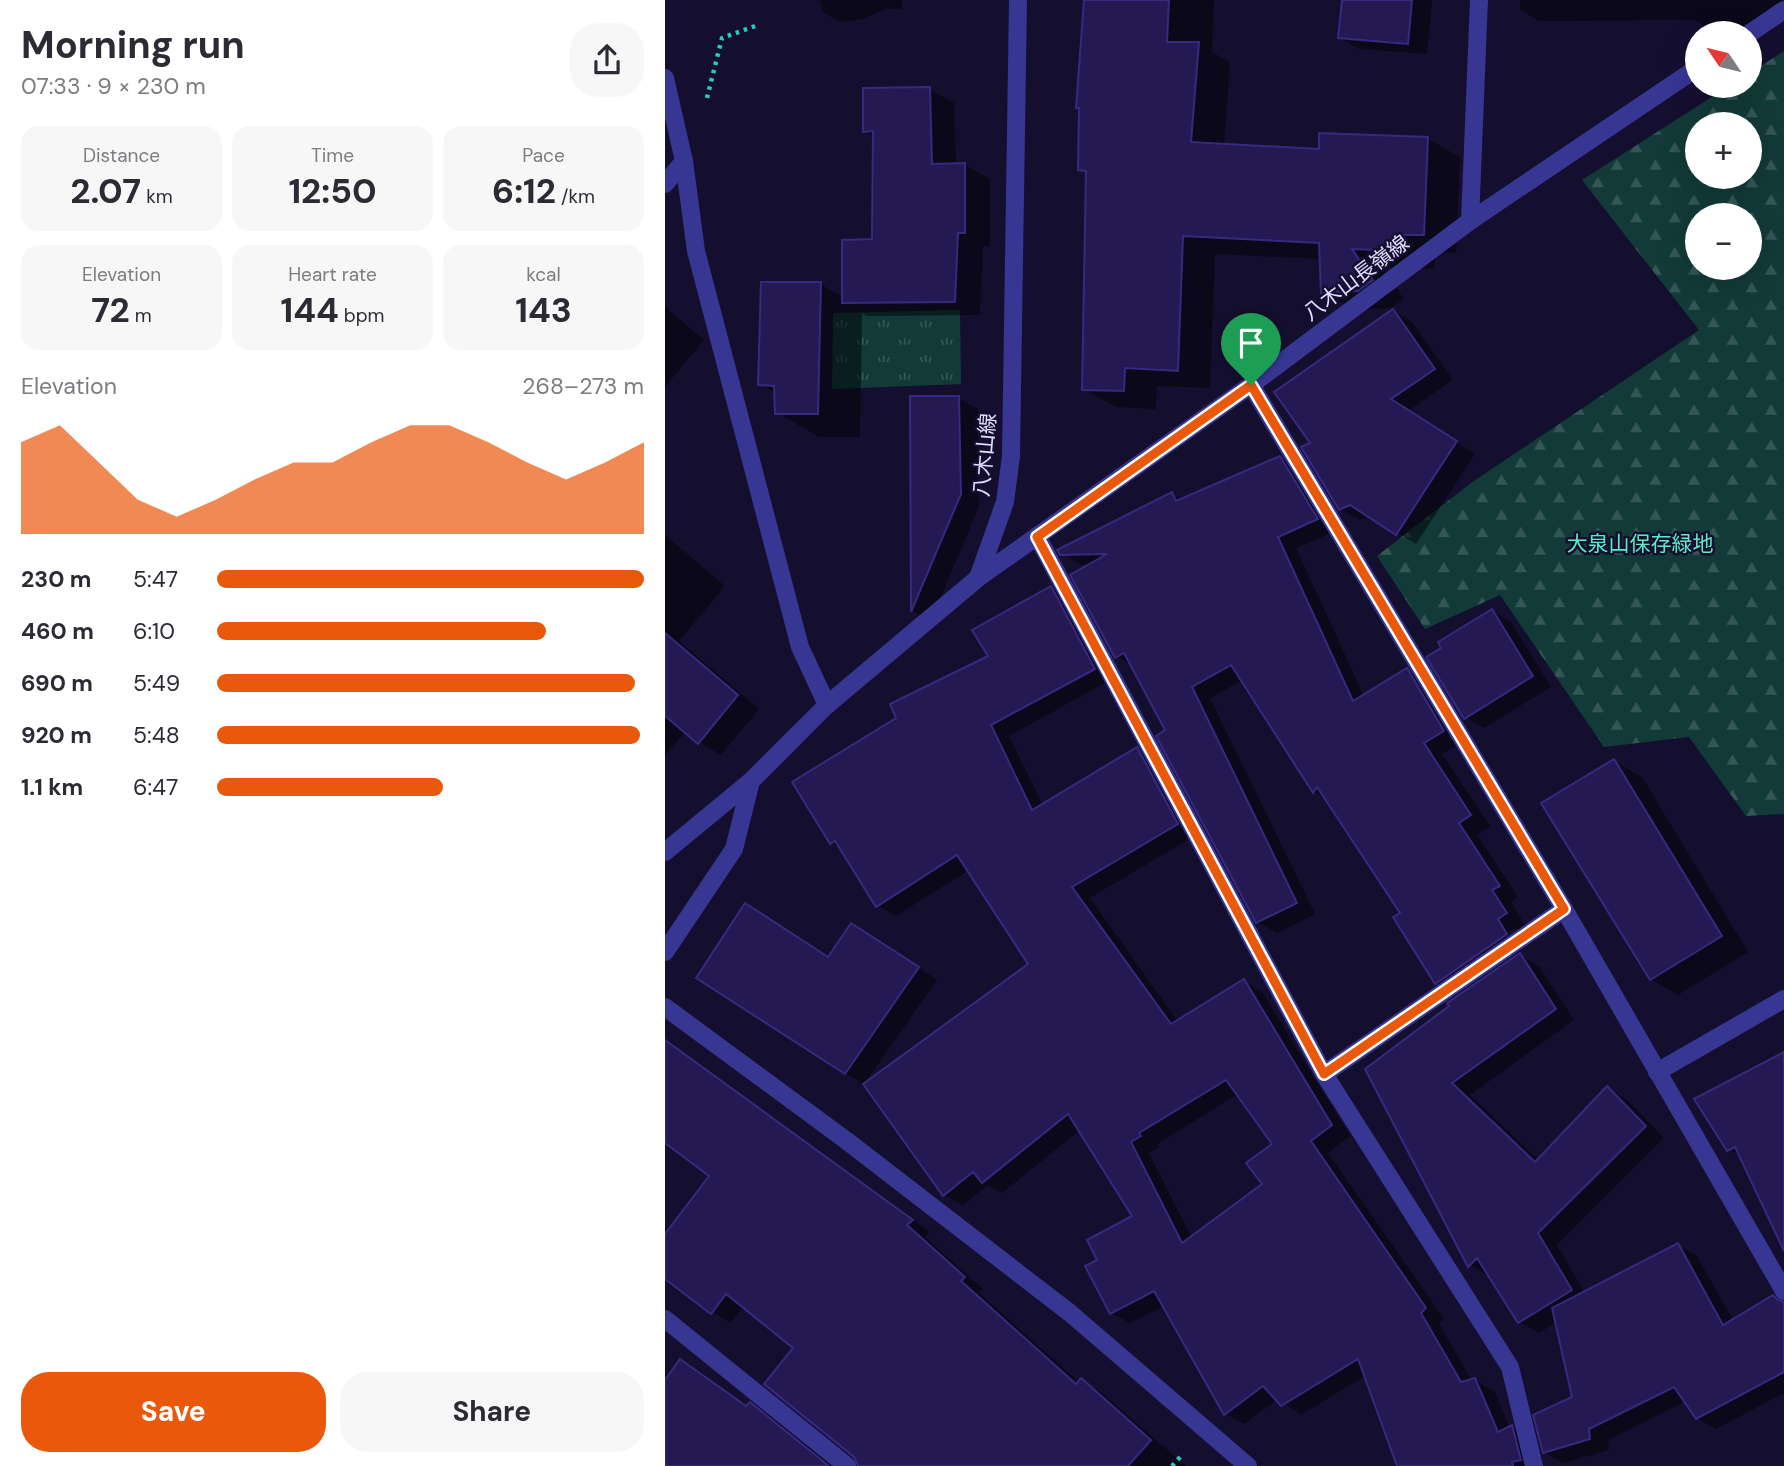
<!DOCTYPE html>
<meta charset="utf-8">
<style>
:root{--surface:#fff;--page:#f7f7f7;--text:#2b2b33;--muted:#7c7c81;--accent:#ea580c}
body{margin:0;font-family:"DM Sans","Noto Sans JP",sans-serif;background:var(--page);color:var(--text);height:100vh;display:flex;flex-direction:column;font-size:26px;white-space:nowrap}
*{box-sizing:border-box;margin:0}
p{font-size:23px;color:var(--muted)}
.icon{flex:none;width:38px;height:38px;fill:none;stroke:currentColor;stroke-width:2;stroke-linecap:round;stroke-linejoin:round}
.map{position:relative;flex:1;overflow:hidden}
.drawer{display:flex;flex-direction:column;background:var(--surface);width:665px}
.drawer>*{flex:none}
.needle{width:46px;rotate:305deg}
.fabs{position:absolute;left:1020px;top:21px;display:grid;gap:14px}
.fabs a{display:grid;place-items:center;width:77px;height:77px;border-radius:50%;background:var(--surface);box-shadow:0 7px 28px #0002;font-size:35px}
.pin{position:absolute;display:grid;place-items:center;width:60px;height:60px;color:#fff;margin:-72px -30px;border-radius:50% 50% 50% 0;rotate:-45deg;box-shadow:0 0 7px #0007}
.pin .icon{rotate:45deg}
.round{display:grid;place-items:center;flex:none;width:74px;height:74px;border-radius:28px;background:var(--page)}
.overview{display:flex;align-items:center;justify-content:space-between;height:119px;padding:0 21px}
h1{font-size:38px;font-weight:700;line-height:52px}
.figures{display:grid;grid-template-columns:repeat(3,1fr);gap:10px;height:119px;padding:7px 21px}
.figures div{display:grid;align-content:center;border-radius:18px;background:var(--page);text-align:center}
.figures b{font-size:35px;font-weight:700}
.figures small{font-size:19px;font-weight:400}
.figures p{font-size:19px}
.chart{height:196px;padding:14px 21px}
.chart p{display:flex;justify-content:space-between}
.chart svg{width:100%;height:126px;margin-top:7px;fill:var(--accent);opacity:.7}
.action{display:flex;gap:14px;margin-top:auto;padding:14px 21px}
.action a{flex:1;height:80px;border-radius:28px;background:var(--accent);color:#fff;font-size:28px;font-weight:700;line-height:80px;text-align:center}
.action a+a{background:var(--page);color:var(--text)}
ul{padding:0 21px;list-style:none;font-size:23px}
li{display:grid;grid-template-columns:112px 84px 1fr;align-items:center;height:52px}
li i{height:18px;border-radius:9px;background:var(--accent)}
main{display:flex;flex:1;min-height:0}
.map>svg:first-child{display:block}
.forest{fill:url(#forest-firs);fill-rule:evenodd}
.park{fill:url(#park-tufts)}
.shadow{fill:#0007;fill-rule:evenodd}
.building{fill:#241952;stroke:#382980;stroke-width:2;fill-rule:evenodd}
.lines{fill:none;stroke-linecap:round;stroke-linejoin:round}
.path{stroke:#24ccbe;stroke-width:4.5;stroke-dasharray:3.5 5;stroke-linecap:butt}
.minor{stroke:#373693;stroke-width:18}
.route-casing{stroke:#fff;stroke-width:14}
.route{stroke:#ea580c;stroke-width:9}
.labels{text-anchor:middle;stroke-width:5;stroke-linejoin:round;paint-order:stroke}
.street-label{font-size:21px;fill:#e1deff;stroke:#140f2f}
.park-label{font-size:21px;fill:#5cecc5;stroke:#140f2f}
</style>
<main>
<section class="drawer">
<div class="overview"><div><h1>Morning run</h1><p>07:33 · 9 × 230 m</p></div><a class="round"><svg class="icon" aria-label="share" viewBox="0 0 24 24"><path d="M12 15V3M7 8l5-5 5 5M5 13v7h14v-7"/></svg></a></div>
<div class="figures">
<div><p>Distance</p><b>2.07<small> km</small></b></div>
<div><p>Time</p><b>12:50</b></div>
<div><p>Pace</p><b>6:12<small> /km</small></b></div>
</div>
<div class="figures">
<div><p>Elevation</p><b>72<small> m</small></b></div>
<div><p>Heart rate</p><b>144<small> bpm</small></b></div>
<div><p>kcal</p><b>143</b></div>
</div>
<div class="chart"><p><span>Elevation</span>268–273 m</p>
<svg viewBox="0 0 160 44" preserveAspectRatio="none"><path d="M0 44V12L10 6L20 19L30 32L40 38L50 32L60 25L70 19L80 19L90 12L100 6L110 6L120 12L130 19L140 25L150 19L160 12V44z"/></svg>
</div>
<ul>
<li><b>230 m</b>5:47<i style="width:100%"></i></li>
<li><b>460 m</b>6:10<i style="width:77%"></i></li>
<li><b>690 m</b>5:49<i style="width:98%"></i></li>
<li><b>920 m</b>5:48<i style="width:99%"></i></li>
<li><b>1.1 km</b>6:47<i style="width:53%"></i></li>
</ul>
<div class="action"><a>Save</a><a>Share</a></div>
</section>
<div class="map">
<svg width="1119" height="1466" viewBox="0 0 1119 1466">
<defs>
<pattern id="forest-firs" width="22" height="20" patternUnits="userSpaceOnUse" patternTransform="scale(1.75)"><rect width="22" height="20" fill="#123a38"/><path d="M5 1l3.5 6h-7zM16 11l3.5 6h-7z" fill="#345656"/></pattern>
<pattern id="park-tufts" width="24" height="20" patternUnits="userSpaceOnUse" patternTransform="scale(1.75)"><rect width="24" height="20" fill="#123a38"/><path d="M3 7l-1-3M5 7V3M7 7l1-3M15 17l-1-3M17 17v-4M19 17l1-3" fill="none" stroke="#345656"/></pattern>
</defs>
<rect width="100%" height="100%" fill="#140f2f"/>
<path class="forest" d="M1119,51V814L1081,816L1024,737L939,747L835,595L760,629L712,556L806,483L1034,330L917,180L1064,86H1085V73ZM1032,124H1085V177H1032ZM1032,215H1085V268H1032Z"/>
<polygon class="park" points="295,310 296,384 167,389 168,313"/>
<g class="shadow">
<polygon points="155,0 237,0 237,9 221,9 197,19 176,22 158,12"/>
<polygon points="421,0 549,0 547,52 565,62 559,145 655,151 763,139 795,157 791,253 771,252 769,269 717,267 739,299 726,308 690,310 658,292 656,259 550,254 545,388 492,386 491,409 451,407 419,389 422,174 415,169"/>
<polygon points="678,0 767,0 762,54 694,49 675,38"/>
<polygon points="855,0 1118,0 1086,26 1038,25 1030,20 874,21 855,10"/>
<polygon points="264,89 289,103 291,165 300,165 325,179 325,246 318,246 315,315 203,316 197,313 195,437 154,437 111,412 111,393 95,384 155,284 178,297 208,241 210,136 200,131"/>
<polygon points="0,307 39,340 0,387"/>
<polygon points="728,311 747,322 788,380 743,411 810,454 751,544 705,516 695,520 675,509 648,444"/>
<polygon points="247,398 293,398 313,409 314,506 266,621 248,611"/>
<path d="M615,458L635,469L671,531L631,548L699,696L742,670L761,681L797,742L777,754L825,826L812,835L853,897L846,902L860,925L851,931L861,945L791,994L771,983L737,913L663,800L650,792L578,680L545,698L650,914L612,933L593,922L503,731L468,666L451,656L427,565H416L396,553L507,494L517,500ZM849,928L851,931L777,981V977Z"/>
<polygon points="0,535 60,586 14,641 94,709 56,755 34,742 21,731 0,755"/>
<path d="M386,588L404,598L447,679L344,736L378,805L472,749L491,760L531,835L425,898L513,1022L579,981L597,992L685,1136L663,1153L779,1319L774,1324L807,1381L810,1380L829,1391L845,1428L847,1427L866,1438L873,1466H732L700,1376L636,1415L613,1399L579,1424L560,1413L499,1306L465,1323L446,1313L435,1261L470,1217L415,1130L337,1193L323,1185L298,1205L279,1195L365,964L304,870L231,916L212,905L176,849L166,843L233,718L325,657ZM573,1094L609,1144L599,1185L527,1238L484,1153L494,1147L492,1144Z"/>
<polygon points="827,611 846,622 886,687 819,728 800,717"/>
<polygon points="949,761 977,777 1083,952 1013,995 986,979"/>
<polygon points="206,936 272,980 199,1084 180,1073 165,958"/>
<polygon points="855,955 874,966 909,1020 805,1095 873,1160 942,1088 961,1099 999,1138 892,1245 920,1293 1013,1245 1032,1256 1068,1321 1119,1371 1119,1393 1051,1429 1032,1418 1021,1401 943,1440 944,1450 898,1463 879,1452 909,1398 892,1322 874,1333 854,1322 824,1276 805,1265 702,1070"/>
<polygon points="0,1040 265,1232 260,1237 318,1289 314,1293 415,1383 416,1381 436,1392 521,1466 194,1466 131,1347 79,1306 66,1323 47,1312 0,1277 0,1237 46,1176 0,1131"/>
<polygon points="1119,1054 1119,1247 1077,1157 1063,1149"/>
<polygon points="16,1361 83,1407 85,1404 104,1415 167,1466 0,1466 0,1383"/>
</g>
<g class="building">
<polygon points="419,0 504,0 502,42 534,42 526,142 654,149 654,133 763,137 759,235 739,235 737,251 687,249 708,280 693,291 656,293 654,243 518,236 513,371 460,368 459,391 417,390 421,171 413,170 414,108 411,108"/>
<polygon points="677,0 747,0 743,44 673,38"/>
<polygon points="265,87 267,164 300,163 300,233 293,233 290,302 177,303 177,240 207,239 208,131 198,132 198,88"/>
<polygon points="96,282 156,282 153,414 110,414 109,386 93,385"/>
<polygon points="728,309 770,369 726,399 792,441 731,535 685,505 674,510 636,447 645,443 609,392"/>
<polygon points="245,396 294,396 296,494 246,612"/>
<polygon points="615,456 653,519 613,537 688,701 742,668 779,731 759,743 806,815 794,823 835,886 827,890 842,913 833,919 842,934 770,984 728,917 735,913 652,787 648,793 566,665 527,687 632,903 591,923 491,736 500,730 459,653 450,658 405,575 442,554 395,555 392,550 507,492 511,501"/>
<path d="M386,586L430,669L326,725L367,810L472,747L513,824L407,887L506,1024L579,979L667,1125L646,1141L761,1308L756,1313L796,1382L810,1378L833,1432L847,1425L856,1460L847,1462L848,1466H732L693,1359L616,1406L598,1386L559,1415L489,1291L445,1314L420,1266L432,1260L422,1240L467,1216L403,1114L317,1183L308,1172L278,1196L198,1084L363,964L292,855L211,907L170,841L165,844L127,782L231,718L225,704L323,656L307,630ZM561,1080L607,1144L581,1163L597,1184L517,1243L466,1142L476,1136L474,1133Z"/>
<polygon points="827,609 868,676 799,719 761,657 776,648 773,642"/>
<polygon points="0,633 73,695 33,744 0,716"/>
<polygon points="949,759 1057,936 985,980 876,803"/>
<polygon points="80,903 163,957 186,923 254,967 180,1074 31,978"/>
<polygon points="855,953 891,1009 787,1083 870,1162 942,1086 981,1126 873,1233 907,1290 853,1323 812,1258 803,1267 700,1069 784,1006 782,1003"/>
<polygon points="0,1040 248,1220 242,1225 300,1277 296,1281 411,1384 416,1378 486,1440 463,1466 193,1466 189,1457 99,1384 128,1348 61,1294 46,1314 0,1279 0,1234 44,1176 0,1143"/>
<polygon points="1119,1052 1119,1251 1070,1147 1062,1151 1029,1099"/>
<polygon points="1013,1243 1058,1325 1108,1295 1113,1300 1119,1302 1119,1372 1031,1419 1009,1387 924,1429 925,1439 878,1453 868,1415 907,1397 887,1308"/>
<polygon points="15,1359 81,1406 85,1402 164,1466 0,1466 0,1380"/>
</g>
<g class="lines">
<g class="path">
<polyline points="42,98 57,38 93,25"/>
<polyline points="507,1466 516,1456"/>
</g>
<g class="minor">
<polyline points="1085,33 1119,10"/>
<polyline points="0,78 19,161 31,251 135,647 162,705"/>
<polyline points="0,184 19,161"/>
<polyline points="805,221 814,0"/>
<polyline points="586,385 899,909 1119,1291"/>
<polyline points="372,536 659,1074 845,1367 869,1466"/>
<polyline points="313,578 586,385 805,221 1032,68"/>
<polyline points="0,852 86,781 162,705 313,578 340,502 346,456 353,0"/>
<polyline points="0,952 69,849 86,781"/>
<polyline points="0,1007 182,1141 405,1313 583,1466"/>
<polyline points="992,1072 1119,999"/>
<polyline points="659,1074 899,909"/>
<polyline points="0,1319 182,1466"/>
</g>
</g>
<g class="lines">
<defs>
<polygon id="route" points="586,385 899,909 659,1074 372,537"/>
</defs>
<use href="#route" class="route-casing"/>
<use href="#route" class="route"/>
</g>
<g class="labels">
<g class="street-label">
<text transform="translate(691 278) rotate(-37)" y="7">八木山長嶺線</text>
<text transform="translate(320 455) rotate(-85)" y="7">八木山線</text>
</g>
<g class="park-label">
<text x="975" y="551">大泉山保存緑地</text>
</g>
</g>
</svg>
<div class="fabs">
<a><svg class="needle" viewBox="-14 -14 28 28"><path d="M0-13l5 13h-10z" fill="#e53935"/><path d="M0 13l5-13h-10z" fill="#7c7c81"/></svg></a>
<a>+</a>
<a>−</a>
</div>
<div class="pin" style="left:586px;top:385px;background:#1e9e55"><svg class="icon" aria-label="arrive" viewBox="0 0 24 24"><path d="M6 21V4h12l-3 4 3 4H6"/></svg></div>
</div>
</main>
